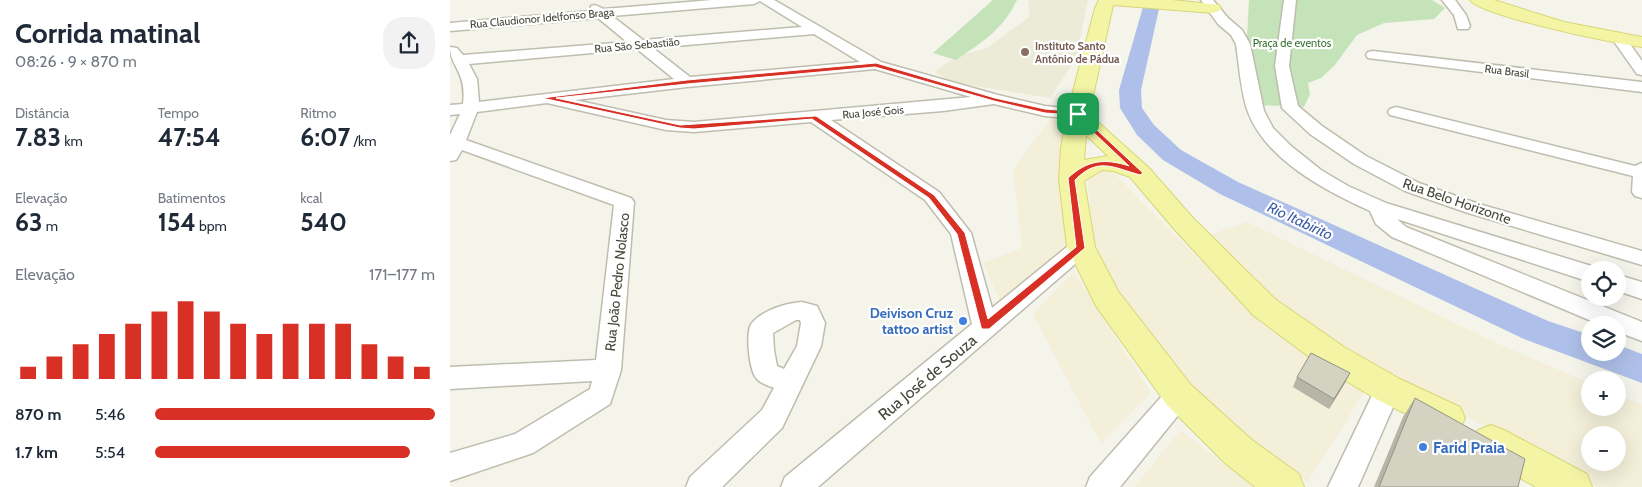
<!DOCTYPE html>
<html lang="pt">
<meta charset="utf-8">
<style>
:root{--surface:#fff;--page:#f2f2f3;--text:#1f2937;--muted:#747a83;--accent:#d93025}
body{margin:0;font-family:Cabin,sans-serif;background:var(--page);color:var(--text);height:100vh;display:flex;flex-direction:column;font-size:19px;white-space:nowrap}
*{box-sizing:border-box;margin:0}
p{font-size:16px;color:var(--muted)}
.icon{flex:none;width:28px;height:28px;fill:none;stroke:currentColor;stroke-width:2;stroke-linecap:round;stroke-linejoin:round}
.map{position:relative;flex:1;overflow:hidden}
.drawer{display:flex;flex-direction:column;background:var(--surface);width:450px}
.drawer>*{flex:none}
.controls{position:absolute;left:1131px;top:261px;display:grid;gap:10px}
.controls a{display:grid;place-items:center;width:45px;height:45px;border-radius:50%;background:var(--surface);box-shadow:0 5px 20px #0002;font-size:25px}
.pin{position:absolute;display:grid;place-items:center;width:42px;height:42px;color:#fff;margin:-21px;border-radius:10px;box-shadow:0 2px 8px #0006}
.round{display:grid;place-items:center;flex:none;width:52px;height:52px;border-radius:20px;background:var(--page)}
.head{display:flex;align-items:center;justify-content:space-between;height:85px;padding:0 15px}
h1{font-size:28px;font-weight:700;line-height:38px}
.metrics{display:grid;grid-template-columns:repeat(3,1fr);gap:8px;height:85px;padding:5px 15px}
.metrics div{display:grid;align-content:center}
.metrics b{font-size:25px;font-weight:700}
.metrics small{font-size:14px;font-weight:400}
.metrics p{font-size:14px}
.chart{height:140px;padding:10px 15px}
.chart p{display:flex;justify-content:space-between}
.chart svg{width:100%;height:90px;margin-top:5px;stroke:var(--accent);stroke-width:6}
ul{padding:0 15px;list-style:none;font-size:16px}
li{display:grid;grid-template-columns:80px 60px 1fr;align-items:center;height:38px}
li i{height:12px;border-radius:6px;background:var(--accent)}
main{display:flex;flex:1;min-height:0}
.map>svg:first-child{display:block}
.commercial{fill:#f3efd9;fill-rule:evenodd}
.education{fill:#ebebd7}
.green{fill:#c4e3b8}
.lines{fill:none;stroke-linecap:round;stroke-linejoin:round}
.river{fill:#aec0e9;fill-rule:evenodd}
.minor-casing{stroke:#bebdae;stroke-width:3}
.major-casing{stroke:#d7d675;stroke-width:2}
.minor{fill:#fff;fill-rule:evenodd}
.major{fill:#f3f4a4;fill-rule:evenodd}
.wall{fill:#b6b5a6}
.shaded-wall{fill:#949387}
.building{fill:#d4d2c1;stroke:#949387}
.route{fill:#d93025;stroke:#fff;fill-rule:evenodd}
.education-dot{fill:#8d6e63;stroke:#fff;stroke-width:2}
.shop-dot{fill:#3f7fe0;stroke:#fff;stroke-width:2}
.labels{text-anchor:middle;stroke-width:4.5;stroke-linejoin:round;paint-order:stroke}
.far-street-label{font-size:11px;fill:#474639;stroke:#fff}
.far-park-label{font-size:11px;fill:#387332;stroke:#fff}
.far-education-label{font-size:11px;font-weight:bold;fill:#785e54;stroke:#fff;text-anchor:start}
.street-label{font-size:14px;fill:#474639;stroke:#fff}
.shop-label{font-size:14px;font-weight:bold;fill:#366cbe;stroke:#fff;text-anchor:end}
.water-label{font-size:15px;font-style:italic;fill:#3e5da8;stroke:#fff}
.near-street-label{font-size:16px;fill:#474639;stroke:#fff}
.near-shop-label{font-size:16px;font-weight:bold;fill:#366cbe;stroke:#fff;text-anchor:start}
</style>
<main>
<section class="drawer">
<div class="head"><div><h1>Corrida matinal</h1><p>08:26 · 9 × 870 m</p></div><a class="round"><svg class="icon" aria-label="share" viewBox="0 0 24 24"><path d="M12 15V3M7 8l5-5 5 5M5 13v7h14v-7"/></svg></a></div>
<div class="metrics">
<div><p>Distância</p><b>7.83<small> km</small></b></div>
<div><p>Tempo</p><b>47:54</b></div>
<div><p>Ritmo</p><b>6:07<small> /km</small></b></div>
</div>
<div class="metrics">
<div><p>Elevação</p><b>63<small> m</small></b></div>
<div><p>Batimentos</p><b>154<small> bpm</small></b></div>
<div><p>kcal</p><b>540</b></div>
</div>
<div class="chart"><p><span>Elevação</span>171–177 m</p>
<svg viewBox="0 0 160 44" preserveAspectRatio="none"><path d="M5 44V38M15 44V33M25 44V27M35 44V22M45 44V17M55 44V11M65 44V6M75 44V11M85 44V17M95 44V22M105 44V17M115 44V17M125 44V17M135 44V27M145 44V33M155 44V38"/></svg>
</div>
<ul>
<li><b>870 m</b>5:46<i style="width:100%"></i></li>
<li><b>1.7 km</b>5:54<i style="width:91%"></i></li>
</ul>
</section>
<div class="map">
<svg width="1192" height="487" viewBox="0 0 1192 487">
<rect width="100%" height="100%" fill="#f4f4eb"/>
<g class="commercial">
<polygon points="622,117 622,246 551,302 533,263 572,248 563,170 600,119"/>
<polygon points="647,171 663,172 815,327 917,388 858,482 815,455 733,378 674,304 644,250 637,175"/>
<path d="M797,222L1046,343L1140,383V408H1168V395L1192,405V487H1147L890,348L815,292L762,234ZM1140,435H1168V462H1140Z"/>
<polygon points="624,272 701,393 651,444 583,314"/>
<polygon points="731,430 802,487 684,487"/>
</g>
<polygon class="education" points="578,0 638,0 626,59 600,98 502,82 484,72 508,56 537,48 580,16"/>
<g class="green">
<path d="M543,0H567C552,31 533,41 506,60L483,53Z"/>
<polygon points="799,0 982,0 995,8 984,19 934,23 907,35 884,66 871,78 858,83 860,94 854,107 810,105 797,37"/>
</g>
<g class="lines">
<polygon class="river" points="695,0 711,0 691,90 692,108 704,125 731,150 788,182 1098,321 1140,335 1140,352 1168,352 1168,345 1192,354 1192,383 1074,339 770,194 713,160 687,135 670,108 669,90"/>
<defs>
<g id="minor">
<path d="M262,0H324L431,62L548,95L595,106L634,110L636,114L634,118L628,119L595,116L544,104L493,111L381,120L489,192L521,233L542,308L623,242L631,240L639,242L642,247L639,252L368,487H331L335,477L522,324L501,234L475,200L361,122L244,132L216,130L97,103L27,112L16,140L181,198L184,202L171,370L160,404L83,453L0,481V453L65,434L140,389L142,381L0,389V367L146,360L164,205L12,150L6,160L0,161V135L10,114L0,115V105L13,104C14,95 14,87 11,78C7,66 0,60 0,47L7,48L13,55L177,42L148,18L0,31V23L140,11L141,6L145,5L154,9ZM310,1L352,27L193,40L162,16L304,4ZM364,34L410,62L240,77L203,48ZM187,49L224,79L29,102L27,79L19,64ZM425,69L521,97L244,122L216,120L125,100L237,87Z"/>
<path d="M751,0H763L778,18L792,30L800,44L814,111L823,128L841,146L871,170L898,186L936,203L1148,268L1149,270H1140V282L947,219L956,227L1192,322V341L1168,332V325H1151L942,237L926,224L920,211C876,191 816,160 798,112C791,94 789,64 786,44L781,35L768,24Z"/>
<polygon points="834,0 846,0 839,66 848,106 872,126 916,156 969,183 1029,204 1192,251 1192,265 1015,212 955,191 904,164 860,134 832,108 825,66"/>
<polygon points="992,0 1005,0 1016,15 1020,26 1018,29 1008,29 1004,15"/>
<polygon points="1170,36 1175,37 1192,61 1192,75 1187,74 1163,40"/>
<polygon points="923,51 1192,82 1192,92 918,58 916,55 918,52"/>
<polygon points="946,107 1185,166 1192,163 1192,198 1185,196 1182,192 1183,176 940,115 938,112 940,109"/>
<polygon points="1168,275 1192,282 1192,299 1168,291"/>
<path d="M352,302L367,306L375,323L371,346L332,428L272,487H236L240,477L312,410L324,388C319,386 310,383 307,379C299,371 295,331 302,323C313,310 336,303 352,302ZM346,320H350L351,323L347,346L334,369L327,366L324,350L323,333Z"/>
<polygon points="938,378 947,381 951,389 908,487 878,487 929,381"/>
<polygon points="729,384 738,387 742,395 738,403 670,487 636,487 640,477 720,387"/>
</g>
<g id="major">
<path d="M649,0H722L769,5L771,8L769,11L763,13L663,5L639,114L699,168L743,218L825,299L894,347L950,379L1010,407L1015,418L1010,429L997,434L926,399L870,365L803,315L725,230L680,177L663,171L652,170L634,181L645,247L668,291L741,385L802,440L849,474L854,487H805L776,464L717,405L646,306L617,247L609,179L611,148L617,114L645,8ZM636,135L658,156L634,160Z"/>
<path d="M1020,0H1044L1114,22L1192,37V47C1166,44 1031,16 1020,0Z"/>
<polygon points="1041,425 1054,430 1137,474 1142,487 1086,487 1028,454 1023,442 1028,430"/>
</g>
</defs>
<use href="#minor" class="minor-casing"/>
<use href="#major" class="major-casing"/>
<use href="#minor" class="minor"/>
<use href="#major" class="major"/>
</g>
<g class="wall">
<polygon points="900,373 879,409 843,387 847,377"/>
<polygon points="965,398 1068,487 924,487 953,417"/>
</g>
<polygon class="shaded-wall" points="900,373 895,383 879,409 884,399"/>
<g class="building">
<polygon points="861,353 900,373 884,399 847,377"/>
<polygon points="965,398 1075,459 1068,487 929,487"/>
</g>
<path class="route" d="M426,63L545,98L595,109L630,112L631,115L693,173L690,175C662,167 648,157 625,180L635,248L539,329H532L531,327L507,234L479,198L362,119L244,129L230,128L92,98L237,80ZM425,67L544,101L595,113L625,115L679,166C655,158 637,160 618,178L626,247L538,319L515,233L484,195L366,116L230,125L106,98L237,84Z"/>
<circle class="education-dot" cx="575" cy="52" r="5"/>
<g class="shop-dot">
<circle cx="513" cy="321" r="5"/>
<circle cx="973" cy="447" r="5"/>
</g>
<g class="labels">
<g class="far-street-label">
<text transform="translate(92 18) rotate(-5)" y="4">Rua Claudionor Idelfonso Braga</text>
<text transform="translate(187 45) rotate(-5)" y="4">Rua São Sebastião</text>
<text transform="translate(1057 71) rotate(7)" y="4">Rua Brasil</text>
<text transform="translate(423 112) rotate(-5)" y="4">Rua José Gois</text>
</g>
<g class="far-park-label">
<text x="842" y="47">Praça de eventos</text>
</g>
<g class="far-education-label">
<text x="585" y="50">Instituto Santo<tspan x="585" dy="13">Antônio de Pádua</tspan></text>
</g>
<g class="street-label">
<text transform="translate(1007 201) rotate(19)" y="5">Rua Belo Horizonte</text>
<text transform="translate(167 282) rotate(-84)" y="5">Rua João Pedro Nolasco</text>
</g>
<g class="shop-label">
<text x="503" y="318">Deivison Cruz<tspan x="503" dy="16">tattoo artist</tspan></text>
</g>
<g class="water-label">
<text transform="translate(850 221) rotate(25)" y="5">Rio Itabirito</text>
</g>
<g class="near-street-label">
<text transform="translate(477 377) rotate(-40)" y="6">Rua José de Souza</text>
</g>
<g class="near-shop-label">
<text x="983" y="453">Farid Praia</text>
</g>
</g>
</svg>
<div class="controls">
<a><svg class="icon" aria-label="locate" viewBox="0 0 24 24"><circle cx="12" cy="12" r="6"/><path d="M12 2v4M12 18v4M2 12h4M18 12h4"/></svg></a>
<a><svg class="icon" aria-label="layers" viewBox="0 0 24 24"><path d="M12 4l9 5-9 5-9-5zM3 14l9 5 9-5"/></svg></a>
<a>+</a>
<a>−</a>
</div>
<div class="pin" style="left:628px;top:114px;background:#1e9e55"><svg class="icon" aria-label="arrive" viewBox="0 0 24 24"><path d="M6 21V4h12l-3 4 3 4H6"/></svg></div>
</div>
</main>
